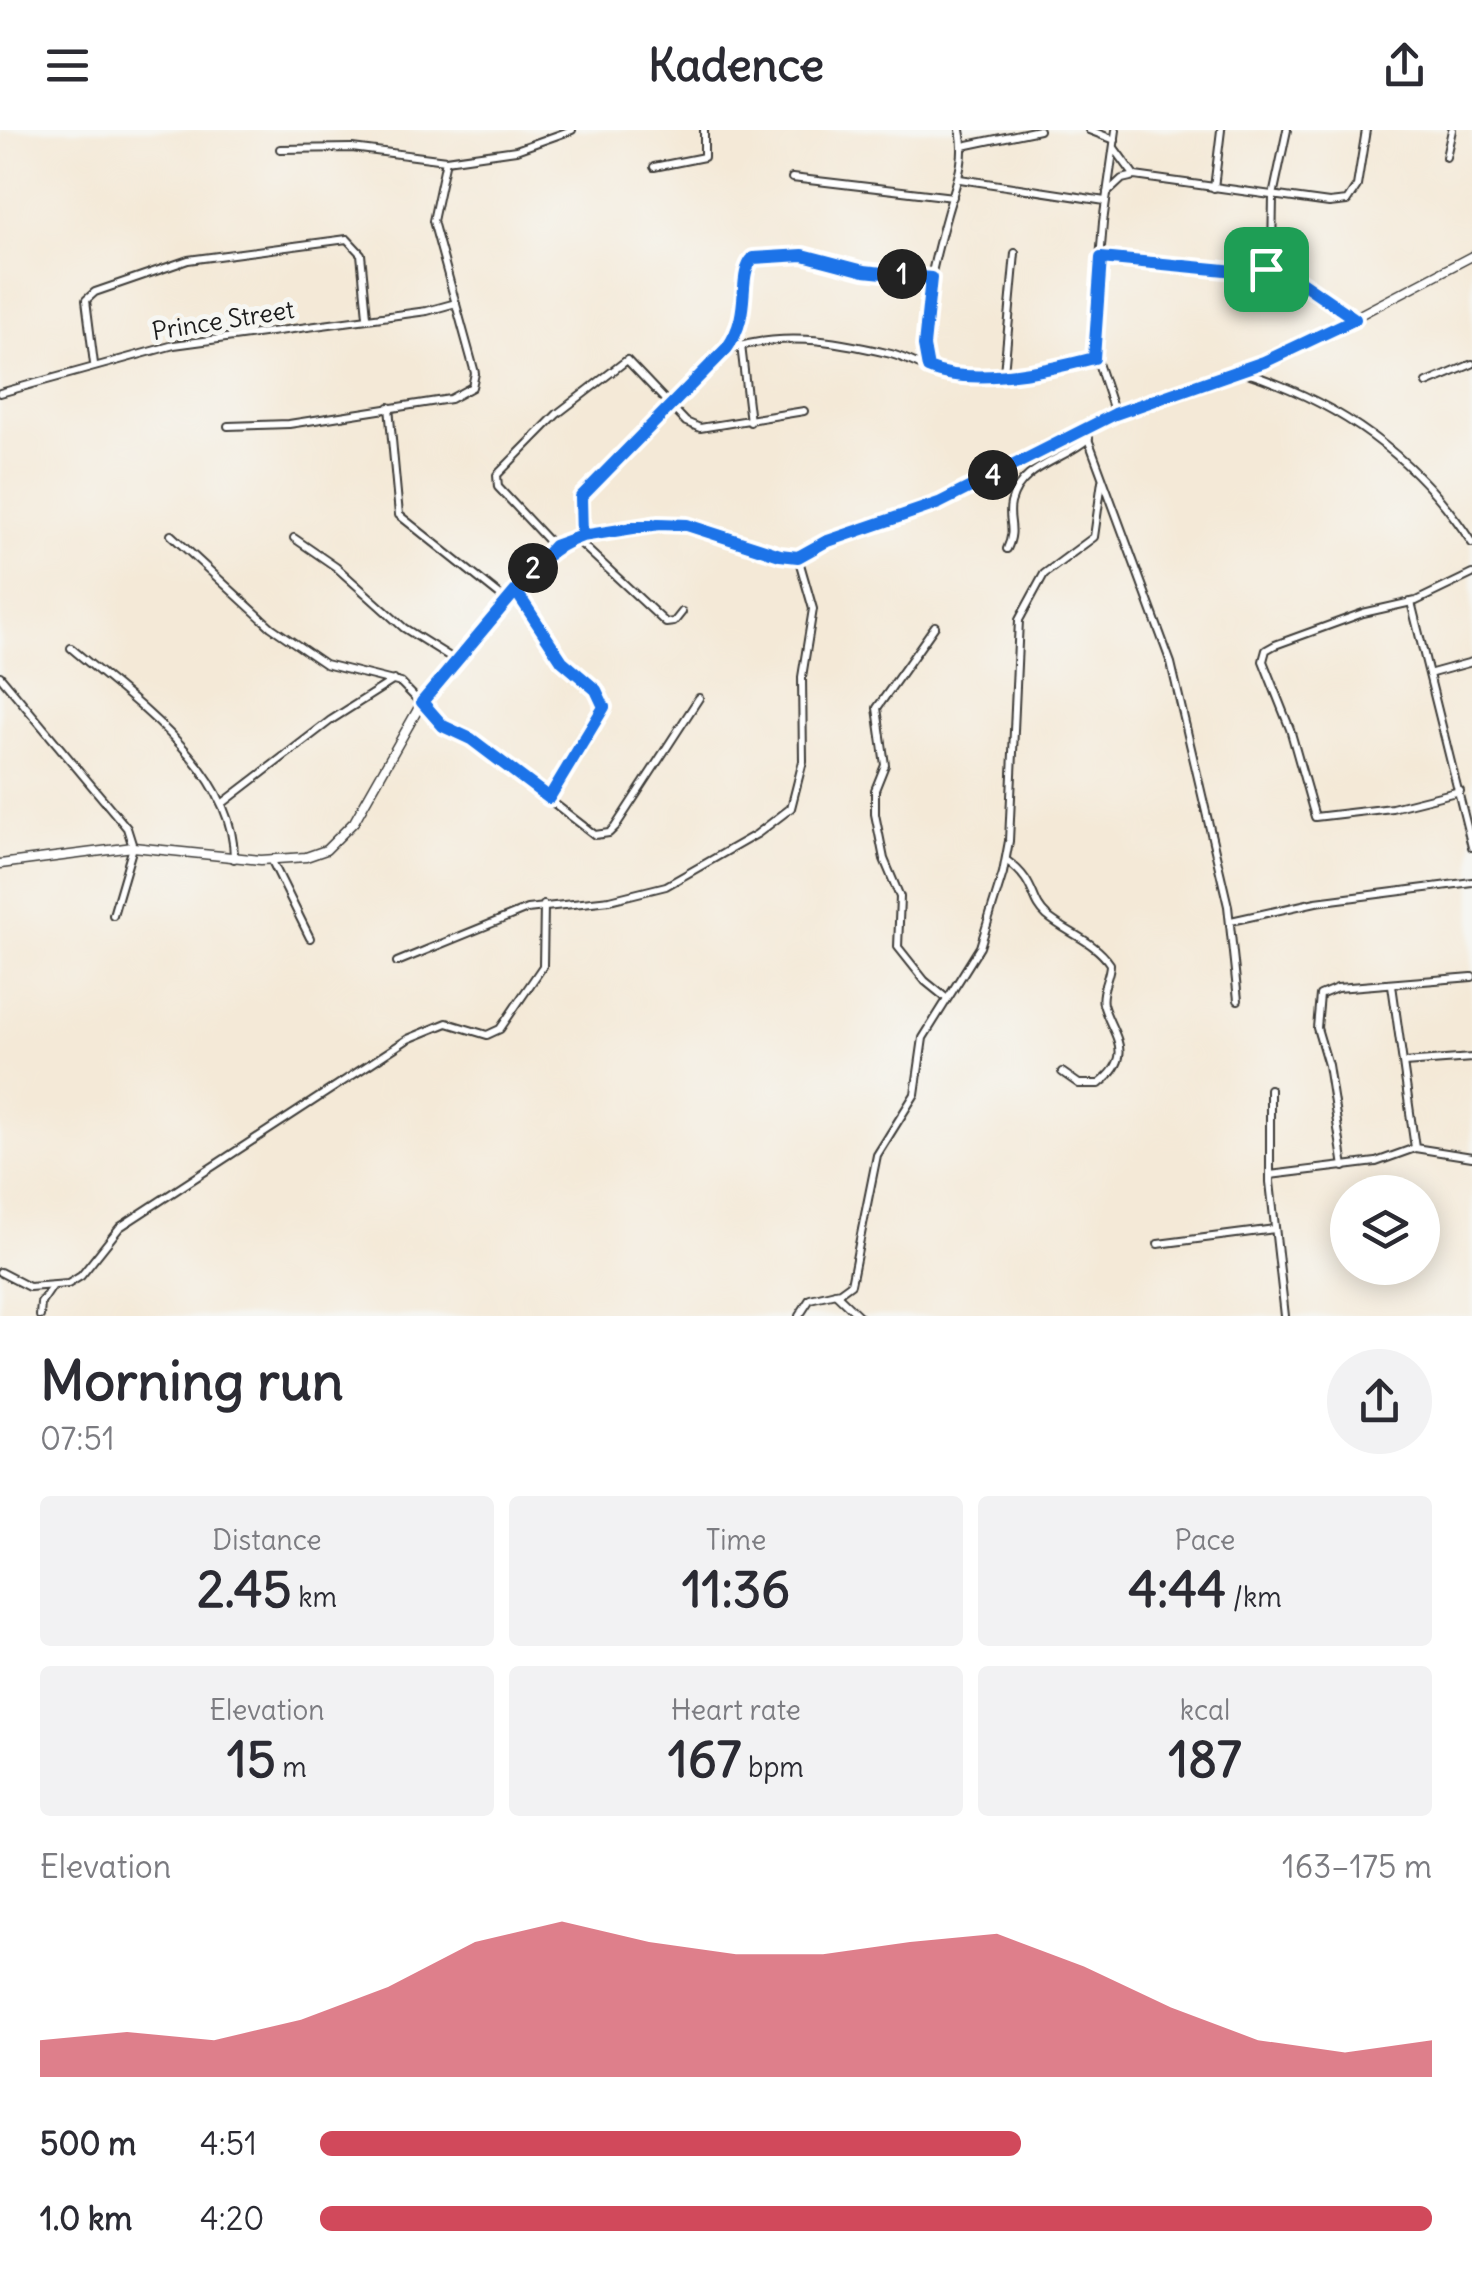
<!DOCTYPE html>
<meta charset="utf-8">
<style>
:root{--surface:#fff;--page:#f2f2f3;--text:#2b2b33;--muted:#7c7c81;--accent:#d1495b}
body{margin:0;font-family:Delius,sans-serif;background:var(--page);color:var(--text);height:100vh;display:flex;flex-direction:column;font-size:38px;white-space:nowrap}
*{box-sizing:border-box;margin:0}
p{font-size:32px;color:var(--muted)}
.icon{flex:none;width:55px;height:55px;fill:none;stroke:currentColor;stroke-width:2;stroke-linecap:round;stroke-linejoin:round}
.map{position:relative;height:1186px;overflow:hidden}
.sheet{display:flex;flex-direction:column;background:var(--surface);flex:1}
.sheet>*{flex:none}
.buttons{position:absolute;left:1330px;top:1045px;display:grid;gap:20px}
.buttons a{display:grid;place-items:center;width:110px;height:110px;border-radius:50%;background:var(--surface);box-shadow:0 5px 25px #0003;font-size:50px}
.pin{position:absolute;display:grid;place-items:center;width:85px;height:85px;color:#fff;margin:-42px;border-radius:20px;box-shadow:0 5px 15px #0006}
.km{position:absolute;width:50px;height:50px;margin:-25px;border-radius:50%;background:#222;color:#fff;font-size:28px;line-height:50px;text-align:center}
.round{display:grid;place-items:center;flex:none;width:105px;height:105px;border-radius:52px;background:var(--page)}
.overview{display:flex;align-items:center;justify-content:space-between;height:170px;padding:0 40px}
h1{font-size:55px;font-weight:800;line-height:75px}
.stats{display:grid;grid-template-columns:repeat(3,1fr);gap:15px;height:170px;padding:10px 40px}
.stats div{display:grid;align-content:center;border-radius:10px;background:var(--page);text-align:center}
.stats b{font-size:50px;font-weight:800}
.stats small{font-size:28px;font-weight:400}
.stats p{font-size:28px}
.chart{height:280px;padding:20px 40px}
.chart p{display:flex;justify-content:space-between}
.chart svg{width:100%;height:180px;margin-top:10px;fill:var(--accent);opacity:.7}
ul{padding:0 40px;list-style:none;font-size:32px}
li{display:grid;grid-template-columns:160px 120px 1fr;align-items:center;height:75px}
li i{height:25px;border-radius:12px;background:var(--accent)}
header{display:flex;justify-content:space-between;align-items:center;height:130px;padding:0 40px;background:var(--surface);font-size:45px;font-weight:800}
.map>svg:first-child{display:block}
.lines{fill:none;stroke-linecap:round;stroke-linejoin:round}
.minor-casing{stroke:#3c3b38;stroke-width:10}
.tertiary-casing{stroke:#3c3b38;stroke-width:11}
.minor{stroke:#fff;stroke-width:6}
.tertiary{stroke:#fff;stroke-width:8}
.route-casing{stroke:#fff;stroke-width:20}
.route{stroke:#1a73e8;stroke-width:12}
.labels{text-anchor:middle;stroke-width:10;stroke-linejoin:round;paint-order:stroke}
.street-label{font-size:25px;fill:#1c1c1c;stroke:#f6f6f2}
</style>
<header><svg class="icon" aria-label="menu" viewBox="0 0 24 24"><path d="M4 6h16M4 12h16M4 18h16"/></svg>Kadence<svg class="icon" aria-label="share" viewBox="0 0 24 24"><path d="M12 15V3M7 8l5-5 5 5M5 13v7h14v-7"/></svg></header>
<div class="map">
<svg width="1472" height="1186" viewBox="0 0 1472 1186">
<rect width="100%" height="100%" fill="#f6f6f2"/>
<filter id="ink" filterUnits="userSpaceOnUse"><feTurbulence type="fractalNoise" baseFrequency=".01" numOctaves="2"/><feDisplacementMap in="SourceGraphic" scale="20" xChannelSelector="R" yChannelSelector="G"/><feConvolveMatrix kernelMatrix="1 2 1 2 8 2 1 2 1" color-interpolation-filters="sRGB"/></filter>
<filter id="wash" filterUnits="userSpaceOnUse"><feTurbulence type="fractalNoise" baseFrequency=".0048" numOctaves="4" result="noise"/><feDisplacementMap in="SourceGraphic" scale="40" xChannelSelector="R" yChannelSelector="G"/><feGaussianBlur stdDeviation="2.25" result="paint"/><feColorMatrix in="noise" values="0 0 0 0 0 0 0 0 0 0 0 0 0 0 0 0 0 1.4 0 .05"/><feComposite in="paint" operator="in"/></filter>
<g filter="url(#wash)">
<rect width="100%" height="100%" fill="#f4e9d7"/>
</g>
<g filter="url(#ink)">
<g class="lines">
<defs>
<g id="minor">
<polyline points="1089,0 1115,10"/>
<polyline points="1287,0 1273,66 1272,125 1295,152 1355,189"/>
<polyline points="963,16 1039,0"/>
<polyline points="280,19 352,18 446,30 516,20 572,0"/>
<polyline points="1115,19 1134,45"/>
<polyline points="1446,27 1452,0"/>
<polyline points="654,37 704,27 704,0"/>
<polyline points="792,48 953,67"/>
<polyline points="960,49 1105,71"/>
<polyline points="1214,58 1221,0"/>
<polyline points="1107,63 1122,49 1135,46 1329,73 1347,71 1357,56 1366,0"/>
<polyline points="1101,128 1246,142 1278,136"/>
<polyline points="741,215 750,292"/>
<path d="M724,221C780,201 833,210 891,224C913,230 933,244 956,246C1002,248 1050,240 1094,229"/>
<polyline points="94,234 86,170 95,162 188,130 347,109 361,124 367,186"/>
<path d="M928,238C917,191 934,130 947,84C955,55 967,31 960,0"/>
<path d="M1241,241C1339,272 1416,326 1472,413"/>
<polyline points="1004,243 1015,123"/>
<polyline points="1427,253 1472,234"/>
<polyline points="0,263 174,215 427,181 456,173"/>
<polyline points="389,277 399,385 507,471"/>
<polyline points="1115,284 1093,218 1103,92 1116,0"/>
<polyline points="228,296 289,294 450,269 472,257 475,243 433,91 446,30"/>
<polyline points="1084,298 1171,533 1228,776 1238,870"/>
<polyline points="171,405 271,497 325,534 401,553 443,596 471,609 595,705 609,703 615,697 699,568"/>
<polyline points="582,405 581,367 735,206 743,189 747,133 753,127 803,125 863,141 931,148"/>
<polyline points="294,408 336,437 404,498 455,530"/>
<polyline points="575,408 666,493 674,492 682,482"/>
<polyline points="554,417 498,357 497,345 557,284 627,230 686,292 700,298 804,281"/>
<path d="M1007,419C1017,398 1007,391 1011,373C1020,336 1063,331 1089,308"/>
<polyline points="515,461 562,531 603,571 598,592 549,668"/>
<polyline points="1411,472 1472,717"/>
<polyline points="935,496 877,578 885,635 875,660 875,684 884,729 900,767 898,817 925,851 946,868"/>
<path d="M71,518C133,571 235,640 234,729"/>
<polyline points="1432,543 1472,532"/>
<polyline points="0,546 127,698 133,717 113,785"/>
<polyline points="1460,661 1392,678 1315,687 1290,599 1263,531 1266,520 1275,515 1363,483 1416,471 1472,444"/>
<polyline points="223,673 331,590 394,550"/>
<polyline points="271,729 310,808"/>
<path d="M1006,730C1038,753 1029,770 1047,786C1067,803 1095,811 1110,834C1110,847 1100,861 1103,874C1111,904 1138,924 1099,954H1079L1062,942"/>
<polyline points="1231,791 1316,772 1472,752"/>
<polyline points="397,832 527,779 610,770 666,756 757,704 791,678 803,631 802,547 813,479 798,427"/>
<polyline points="1392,855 1415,1018 1472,1027"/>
<polyline points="1404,933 1472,928"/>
<polyline points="1270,959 1270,1052 1285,1186"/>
<polyline points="1344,1037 1328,935 1317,898 1320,865 1337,858 1472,847"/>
<polyline points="1270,1045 1376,1032 1415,1018"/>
<polyline points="1158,1114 1275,1099"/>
<polyline points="0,1142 29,1157 68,1154 81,1146 120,1097 408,909 447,893 487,905 500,899 543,836 544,775"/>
<polyline points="835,1163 859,1186"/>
<polyline points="40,1186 41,1173 52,1157"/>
<polyline points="799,1186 810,1169 840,1162 851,1154 877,1025 915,964 923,908 980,817 1003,743 1009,711 1019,490 1044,444 1094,407 1102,351"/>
</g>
<polyline id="tertiary" points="0,734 133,717 261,730 306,727 326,720 354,692 422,572 554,417 582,405 659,394 714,401 780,425 798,427 825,412 939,373 1115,284 1287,223 1472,126"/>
</defs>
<use href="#minor" class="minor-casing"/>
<use href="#tertiary" class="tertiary-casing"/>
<use href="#minor" class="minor"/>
<use href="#tertiary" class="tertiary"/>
</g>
</g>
<g class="lines" filter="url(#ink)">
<defs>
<path id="route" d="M1266,139L1246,142L1101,128L1094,228C1049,240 972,257 928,238L924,216L931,148L864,141L803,125L753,128C736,147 753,182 727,218L581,367L582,406L554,416L545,426L422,572L443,596L471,609L549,668L604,577L596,560L562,531L516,461C535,435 551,417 582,406L659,394L687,395L780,425L798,427L825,412L939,373L1115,284L1264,232L1355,189L1278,136L1266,139"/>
</defs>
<use href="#route" class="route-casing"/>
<use href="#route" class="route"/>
</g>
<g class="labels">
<g class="street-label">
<text transform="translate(223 190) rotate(-9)" y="9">Prince Street</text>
</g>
</g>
</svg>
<div class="buttons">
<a><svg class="icon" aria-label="layers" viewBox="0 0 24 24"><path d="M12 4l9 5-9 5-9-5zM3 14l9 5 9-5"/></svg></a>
</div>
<div class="pin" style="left:1266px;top:139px;background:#1e9e55"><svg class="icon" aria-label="arrive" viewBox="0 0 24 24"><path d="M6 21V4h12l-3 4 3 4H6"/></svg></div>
<b class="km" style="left:902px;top:144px">1</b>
<b class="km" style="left:533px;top:438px">2</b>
<b class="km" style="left:993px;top:345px">4</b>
</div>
<section class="sheet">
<div class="overview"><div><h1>Morning run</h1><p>07:51</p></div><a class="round"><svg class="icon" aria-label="share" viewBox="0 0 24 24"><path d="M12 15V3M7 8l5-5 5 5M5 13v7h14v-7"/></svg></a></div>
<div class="stats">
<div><p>Distance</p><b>2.45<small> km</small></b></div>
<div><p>Time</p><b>11:36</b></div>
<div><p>Pace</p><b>4:44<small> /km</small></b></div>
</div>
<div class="stats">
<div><p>Elevation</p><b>15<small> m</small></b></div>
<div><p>Heart rate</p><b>167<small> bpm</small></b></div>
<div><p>kcal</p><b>187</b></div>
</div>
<div class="chart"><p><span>Elevation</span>163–175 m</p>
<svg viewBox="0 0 160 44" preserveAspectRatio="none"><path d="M0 44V35L10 33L20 35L30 30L40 22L50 11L60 6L70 11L80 14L90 14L100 11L110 9L120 17L130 27L140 35L150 38L160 35V44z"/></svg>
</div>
<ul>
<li><b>500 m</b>4:51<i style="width:63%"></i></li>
<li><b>1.0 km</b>4:20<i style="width:100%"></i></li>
</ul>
</section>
